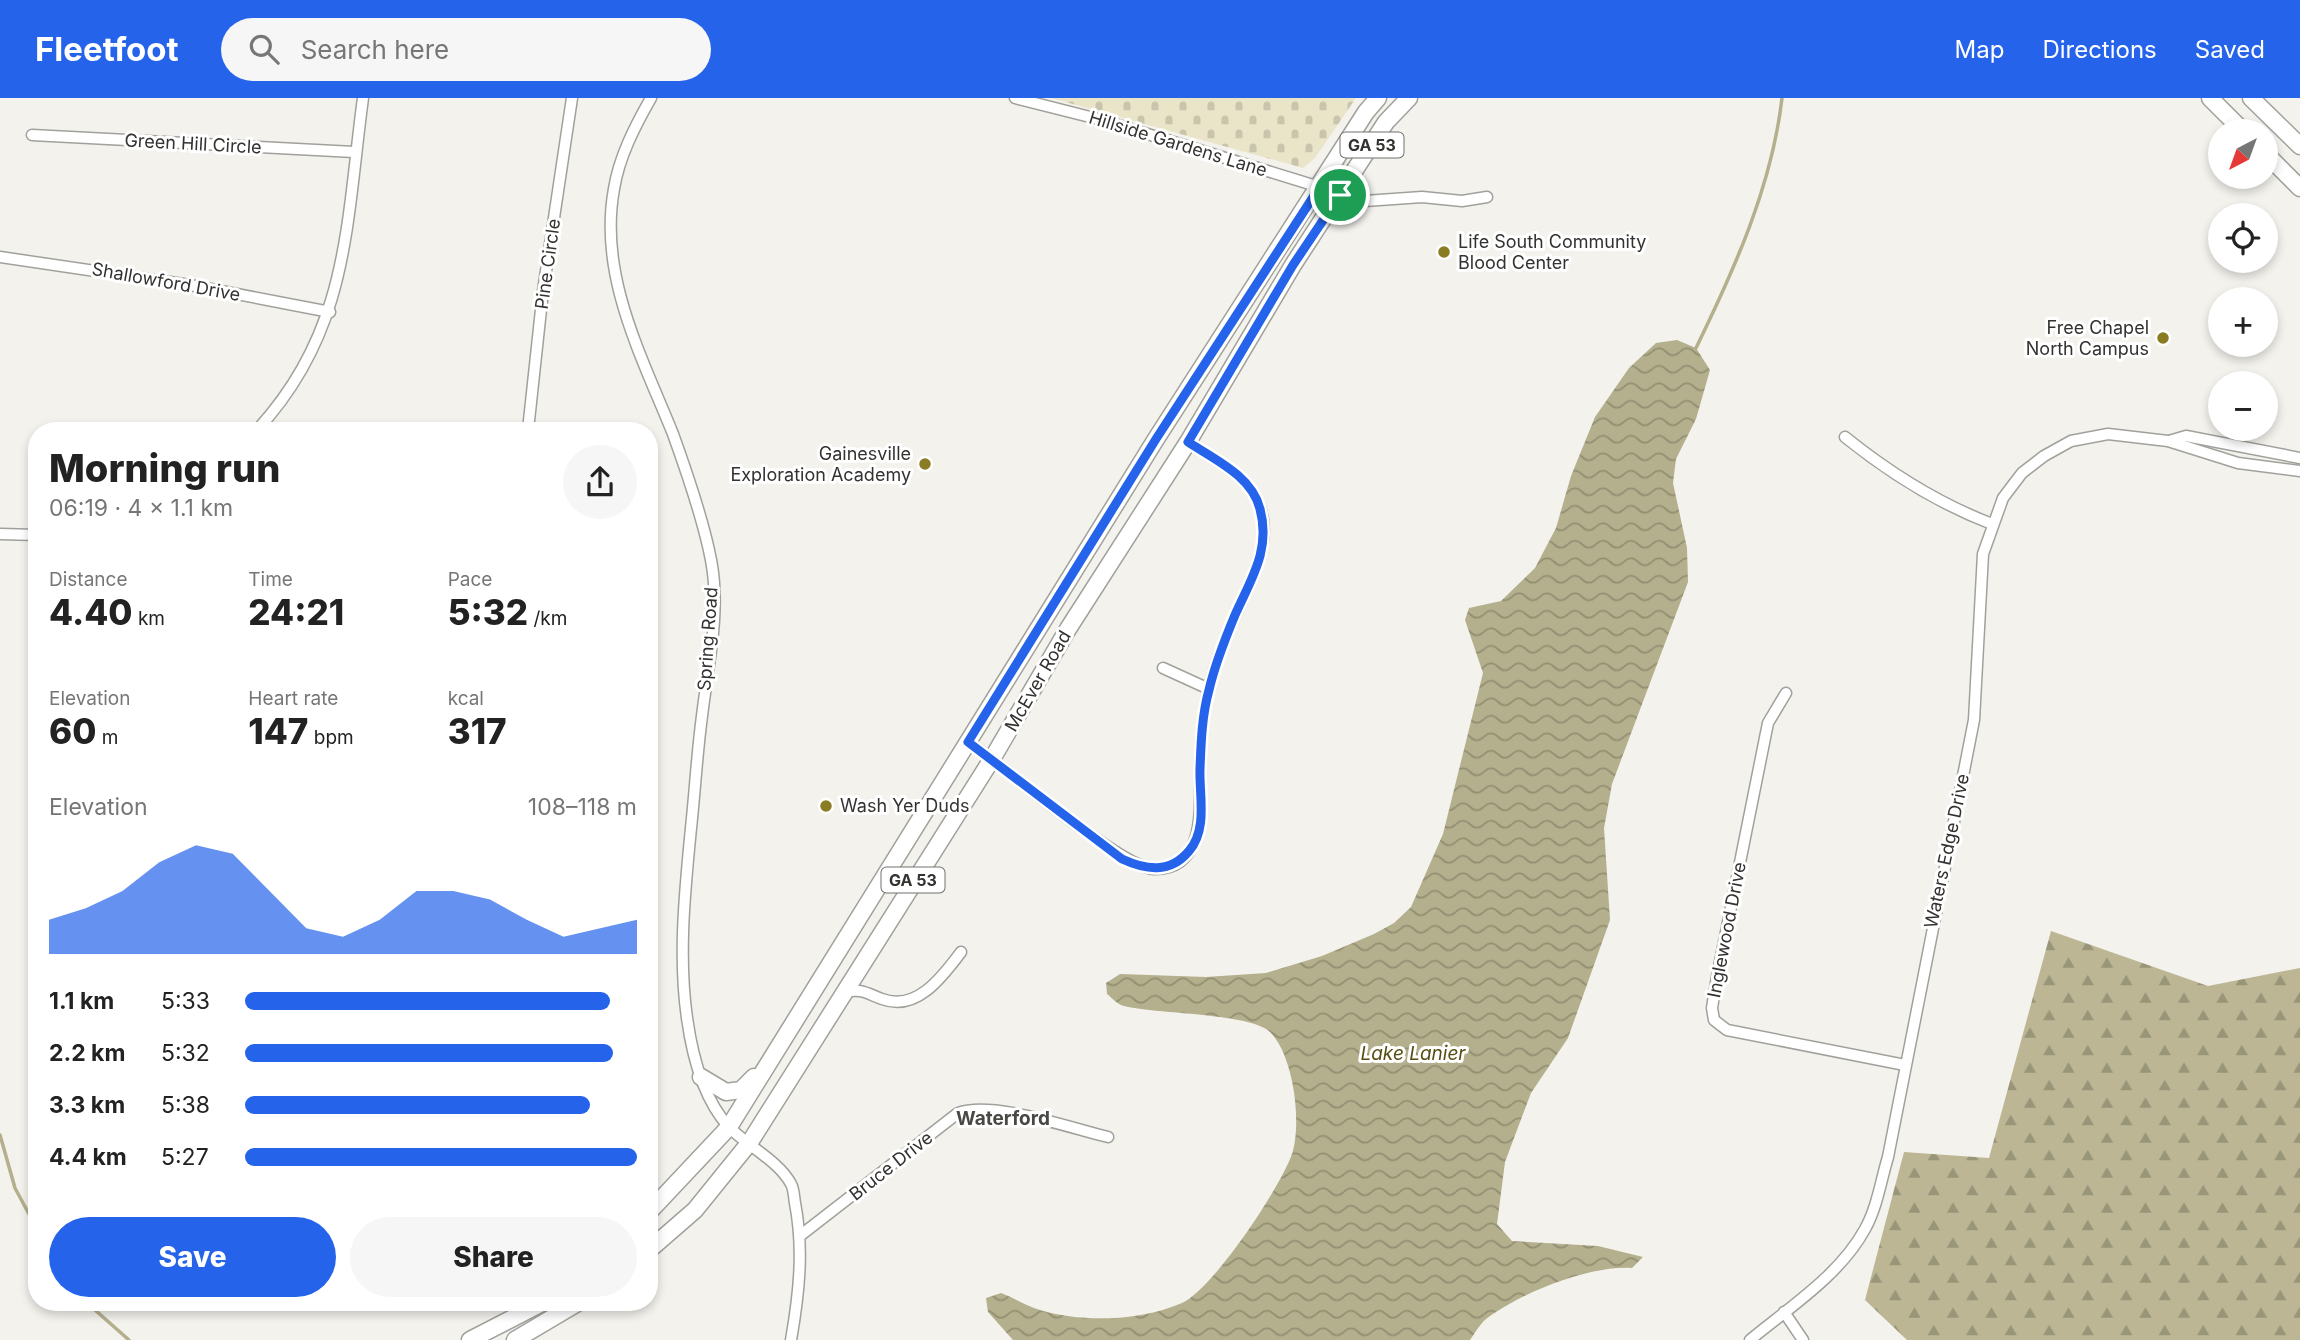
<!DOCTYPE html>
<meta charset="utf-8">
<style>
:root{--surface:#fff;--page:#f6f6f6;--text:#222;--muted:#767676;--accent:#2563eb}
body{margin:0;font-family:Inter,sans-serif;background:var(--page);color:var(--text);height:100vh;display:flex;flex-direction:column;font-size:26px;white-space:nowrap}
*{box-sizing:border-box;margin:0}
p{font-size:23px;color:var(--muted)}
.icon{flex:none;width:38px;height:38px;fill:none;stroke:currentColor;stroke-width:2;stroke-linecap:round;stroke-linejoin:round}
.map{position:relative;flex:1;overflow:hidden}
.side{position:absolute;left:28px;top:324px;width:630px;height:889px;display:flex;flex-direction:column;background:var(--surface);border-radius:28px;box-shadow:0 4px 10px #0003}
.side>*{flex:none}
.needle{width:46px;rotate:221deg}
.tools{position:absolute;left:2208px;top:21px;display:grid;gap:14px}
.tools a{display:grid;place-items:center;width:70px;height:70px;border-radius:50%;background:var(--surface);box-shadow:0 4px 10px #0003;font-size:35px}
.pin{position:absolute;display:grid;place-items:center;width:60px;height:60px;color:#fff;margin:-30px;border:4px solid #fff;border-radius:50%;box-shadow:0 2px 7px #0007}
.round{display:grid;place-items:center;flex:none;width:74px;height:74px;border-radius:37px;background:var(--page)}
.summary{display:flex;align-items:center;justify-content:space-between;height:119px;padding:0 21px}
h1{font-size:38px;font-weight:800;line-height:52px}
.stats{display:grid;grid-template-columns:repeat(3,1fr);gap:10px;height:119px;padding:7px 21px}
.stats div{display:grid;align-content:center}
.stats b{font-size:35px;font-weight:800}
.stats small{font-size:19px;font-weight:400}
.stats p{font-size:19px}
.chart{height:196px;padding:14px 21px}
.chart p{display:flex;justify-content:space-between}
.chart svg{width:100%;height:126px;margin-top:7px;fill:var(--accent);opacity:.7}
.action{display:flex;gap:14px;margin-top:auto;padding:14px 21px}
.action a{flex:1;height:80px;border-radius:42px;background:var(--accent);color:#fff;font-size:28px;font-weight:800;line-height:80px;text-align:center}
.action a+a{background:var(--page);color:var(--text)}
ul{padding:0 21px;list-style:none;font-size:23px}
li{display:grid;grid-template-columns:112px 84px 1fr;align-items:center;height:52px}
li i{height:18px;border-radius:9px;background:var(--accent)}
header{display:flex;align-items:center;gap:42px;box-sizing:border-box;height:98px;padding:0 35px;background:var(--accent);color:#fff}
header strong{font-size:33px}
nav{display:flex;gap:38px;margin-inline-start:auto;font-size:24px}
.search{width:490px;height:63px;background:var(--page);display:flex;align-items:center;gap:18px;box-sizing:border-box;padding:0 24px;border-radius:38px;color:var(--muted);font-size:26px}
.map>svg:first-child{display:block}
.forest{fill:url(#forest-firs)}
.cemetery{fill:url(#cemetery-stones)}
.water{fill:url(#water-waves)}
.lines{fill:none;stroke-linecap:round;stroke-linejoin:round}
.stream{stroke:#b4af8c;stroke-width:3.5}
.minor-casing{stroke:#a1a19c;stroke-width:13}
.primary-casing{stroke:#a1a19c;stroke-width:19}
.minor{stroke:#fff;stroke-width:10}
.primary{stroke:#fff;stroke-width:16}
.route-casing{stroke:#fff;stroke-width:14}
.route{stroke:#2563eb;stroke-width:9}
.poi-dot{fill:#8a7c22;stroke:#fff;stroke-width:2.5}
.labels{text-anchor:middle;stroke-width:6;stroke-linejoin:round;paint-order:stroke}
.shield{fill:#fff;stroke:#70706e;stroke-width:2}
.shield-label{font-size:16px;font-weight:bold;fill:#333230}
.street-label{font-size:18px;fill:#333230;stroke:#fff}
.poi-label{font-size:18px;fill:#333230;stroke:#fff;text-anchor:start}
.water-label{font-size:19px;font-style:italic;fill:#564d11;stroke:#fff}
.neighbourhood-label{font-size:19px;font-weight:bold;fill:#494844;stroke:#fff}
</style>
<header>
<strong>Fleetfoot</strong>
<div class="search"><svg class="icon" aria-label="search" viewBox="0 0 24 24"><circle cx="10" cy="10" r="6"/><path d="M15 15l6 6"/></svg>Search here</div>
<nav><a>Map</a><a>Directions</a><a>Saved</a></nav>
</header>
<div class="map">
<svg width="2300" height="1242" viewBox="0 0 2300 1242">
<defs>
<pattern id="forest-firs" width="22" height="20" patternUnits="userSpaceOnUse" patternTransform="scale(1.75)"><rect width="22" height="20" fill="#bcb694"/><path d="M5 1l3.5 6h-7zM16 11l3.5 6h-7z" fill="#999579"/></pattern>
<pattern id="cemetery-stones" width="16" height="16" patternUnits="userSpaceOnUse" patternTransform="scale(1.75)"><rect width="16" height="16" fill="#eae5c8"/><path d="M2 7V4a2 2 0 0 1 4 0v3zM10 15v-3a2 2 0 0 1 4 0v3z" fill="#c9c5ac"/></pattern>
<pattern id="water-waves" width="16" height="10" patternUnits="userSpaceOnUse" patternTransform="scale(1.75)"><rect width="16" height="10" fill="#b4af8c"/><path d="M0 5q4-4 8 0t8 0" fill="none" stroke="#938f73"/></pattern>
</defs>
<rect width="100%" height="100%" fill="#f3f2ed"/>
<polygon class="forest" points="2051,833 2208,888 2300,870 2300,1242 1907,1242 1865,1202 1904,1054 1989,1060"/>
<polygon class="cemetery" points="1051,0 1356,0 1315,60 1303,70"/>
<path class="water" d="M1677,242L1696,250L1710,272L1696,321L1676,361L1673,385L1687,450L1688,484L1612,686L1604,730L1610,822L1568,940L1531,995L1523,1016L1505,1064L1497,1126L1512,1143L1598,1148L1643,1159L1632,1170C1590,1167 1520,1195 1486,1221C1480,1226 1475,1235 1470,1242H1013L988,1214L986,1200L1001,1195C1014,1200 1027,1208 1040,1212C1083,1225 1141,1223 1182,1205C1214,1190 1280,1090 1292,1056C1302,1025 1294,958 1270,934C1251,915 1155,916 1124,908C1118,907 1112,900 1107,896L1106,885L1120,876L1206,879L1266,875L1322,858L1374,836L1394,825L1411,809L1443,736L1483,575L1465,522L1469,510L1501,503L1535,470L1556,430L1571,378L1595,319L1629,270L1656,245Z"/>
<g class="lines">
<g class="stream">
<path d="M1696,250C1734,172 1772,88 1782,0"/>
<polyline points="0,1037 15,1090 37,1131"/>
<polyline points="86,1204 129,1242"/>
</g>
<defs>
<g id="minor">
<path d="M651,0C635,28 619,59 614,91C598,177 642,259 673,336C686,372 704,425 711,462C721,513 708,567 702,618C697,655 695,693 691,730C685,792 678,857 687,920C692,956 703,1001 729,1029C746,1047 779,1063 791,1086C794,1091 794,1100 795,1105C804,1152 799,1196 791,1242"/>
<polyline points="1015,0 1102,22 1365,103 1422,99 1462,103 1487,99"/>
<polyline points="32,37 354,54"/>
<polyline points="0,159 190,187 330,214"/>
<path d="M257,332C349,233 346,126 363,0"/>
<polyline points="528,332 543,193 572,0"/>
<path d="M1845,339C1891,376 1937,405 1992,426"/>
<polyline points="2169,343 2186,338 2300,360"/>
<polyline points="0,436 37,437"/>
<polyline points="1163,570 1209,591"/>
<polyline points="1786,595 1768,625 1717,879 1712,910 1714,922 1727,932 1905,967"/>
<path d="M968,644C1004,668 1121,770 1154,771C1206,772 1200,709 1200,675C1200,655 1201,636 1204,617C1208,582 1222,548 1236,516C1253,477 1280,433 1251,392C1236,371 1209,358 1188,344"/>
<path d="M846,894C861,890 868,896 882,901C917,914 943,878 961,854"/>
<path d="M801,1137L958,1015C992,1002 1070,1030 1108,1039"/>
<polyline points="1784,1214 1803,1242"/>
<path d="M1750,1242C1790,1209 1840,1177 1865,1131C1877,1110 1881,1082 1888,1059L1974,622L1983,456L2003,400L2022,375L2044,358L2071,343L2108,336L2168,343L2238,365L2300,373"/>
</g>
<g id="primary">
<polyline points="2210,0 2243,33"/>
<polyline points="2251,0 2300,48"/>
<polyline points="2266,56 2300,90"/>
<polyline points="701,979 726,994 741,992 754,979"/>
<polyline points="649,1114 729,1029 1156,341 1366,14 1378,0"/>
<polyline points="649,1152 695,1112 750,1044 992,661 1068,531 1188,344 1293,167 1386,24 1409,0"/>
<polyline points="470,1242 544,1204"/>
<polyline points="515,1242 579,1204"/>
</g>
</defs>
<use href="#minor" class="minor-casing"/>
<use href="#primary" class="primary-casing"/>
<use href="#minor" class="minor"/>
<use href="#primary" class="primary"/>
</g>
<g class="lines">
<defs>
<path id="route" d="M1319,90L1340,97L1293,167L1188,344C1214,361 1252,378 1260,411C1271,452 1251,481 1235,517C1225,541 1215,566 1209,592C1202,617 1201,644 1200,671C1199,697 1208,731 1189,753C1170,776 1146,772 1122,761L968,644L1156,341Z"/>
</defs>
<use href="#route" class="route-casing"/>
<use href="#route" class="route"/>
</g>
<g class="poi-dot">
<circle cx="1444" cy="154" r="7"/>
<circle cx="2163" cy="240" r="7"/>
<circle cx="925" cy="366" r="7"/>
<circle cx="826" cy="708" r="7"/>
</g>
<g class="labels">
<g class="shield">
<rect x="1340.5" y="34.5" width="63" height="25" rx="5"/>
<rect x="881.5" y="769.5" width="63" height="25" rx="5"/>
</g>
<g class="shield-label">
<text x="1372" y="53">GA 53</text>
<text x="913" y="788">GA 53</text>
</g>
<g class="street-label">
<text transform="translate(193 46) rotate(3)" y="6">Green Hill Circle</text>
<text transform="translate(1178 46) rotate(17)" y="6">Hillside Gardens Lane</text>
<text transform="translate(548 166) rotate(-82)" y="6">Pine Circle</text>
<text transform="translate(166 184) rotate(10)" y="6">Shallowford Drive</text>
<text transform="translate(708 541) rotate(-86)" y="6">Spring Road</text>
<text transform="translate(1038 583) rotate(-60)" y="6">McEver Road</text>
<text transform="translate(1947 753) rotate(-78)" y="6">Waters Edge Drive</text>
<text transform="translate(1727 832) rotate(-79)" y="6">Inglewood Drive</text>
<text transform="translate(891 1068) rotate(-38)" y="6">Bruce Drive</text>
</g>
<g class="poi-label">
<text x="1458" y="150">Life South Community<tspan x="1458" dy="21">Blood Center</tspan></text>
<text x="2149" y="236" text-anchor="end">Free Chapel<tspan x="2149" dy="21">North Campus</tspan></text>
<text x="911" y="362" text-anchor="end">Gainesville<tspan x="911" dy="21">Exploration Academy</tspan></text>
<text x="840" y="714">Wash Yer Duds</text>
</g>
<g class="water-label">
<text x="1413" y="962">Lake Lanier</text>
</g>
<g class="neighbourhood-label">
<text x="1003" y="1027">Waterford</text>
</g>
</g>
</svg>
<div class="tools">
<a><svg class="needle" viewBox="-14 -14 28 28"><path d="M0-13l5 13h-10z" fill="#e53935"/><path d="M0 13l5-13h-10z" fill="#767676"/></svg></a>
<a><svg class="icon" aria-label="locate" viewBox="0 0 24 24"><circle cx="12" cy="12" r="6"/><path d="M12 2v4M12 18v4M2 12h4M18 12h4"/></svg></a>
<a>+</a>
<a>−</a>
</div>
<div class="pin" style="left:1340px;top:97px;background:#1e9e55"><svg class="icon" aria-label="arrive" viewBox="0 0 24 24"><path d="M6 21V4h12l-3 4 3 4H6"/></svg></div>
<section class="side">
<div class="summary"><div><h1>Morning run</h1><p>06:19 · 4 × 1.1 km</p></div><a class="round"><svg class="icon" aria-label="share" viewBox="0 0 24 24"><path d="M12 15V3M7 8l5-5 5 5M5 13v7h14v-7"/></svg></a></div>
<div class="stats">
<div><p>Distance</p><b>4.40<small> km</small></b></div>
<div><p>Time</p><b>24:21</b></div>
<div><p>Pace</p><b>5:32<small> /km</small></b></div>
</div>
<div class="stats">
<div><p>Elevation</p><b>60<small> m</small></b></div>
<div><p>Heart rate</p><b>147<small> bpm</small></b></div>
<div><p>kcal</p><b>317</b></div>
</div>
<div class="chart"><p><span>Elevation</span>108–118 m</p>
<svg viewBox="0 0 160 44" preserveAspectRatio="none"><path d="M0 44V32L10 28L20 22L30 12L40 6L50 9L60 22L70 35L80 38L90 32L100 22L110 22L120 25L130 32L140 38L150 35L160 32V44z"/></svg>
</div>
<ul>
<li><b>1.1 km</b>5:33<i style="width:93%"></i></li>
<li><b>2.2 km</b>5:32<i style="width:94%"></i></li>
<li><b>3.3 km</b>5:38<i style="width:88%"></i></li>
<li><b>4.4 km</b>5:27<i style="width:100%"></i></li>
</ul>
<div class="action"><a>Save</a><a>Share</a></div>
</section>
</div>
